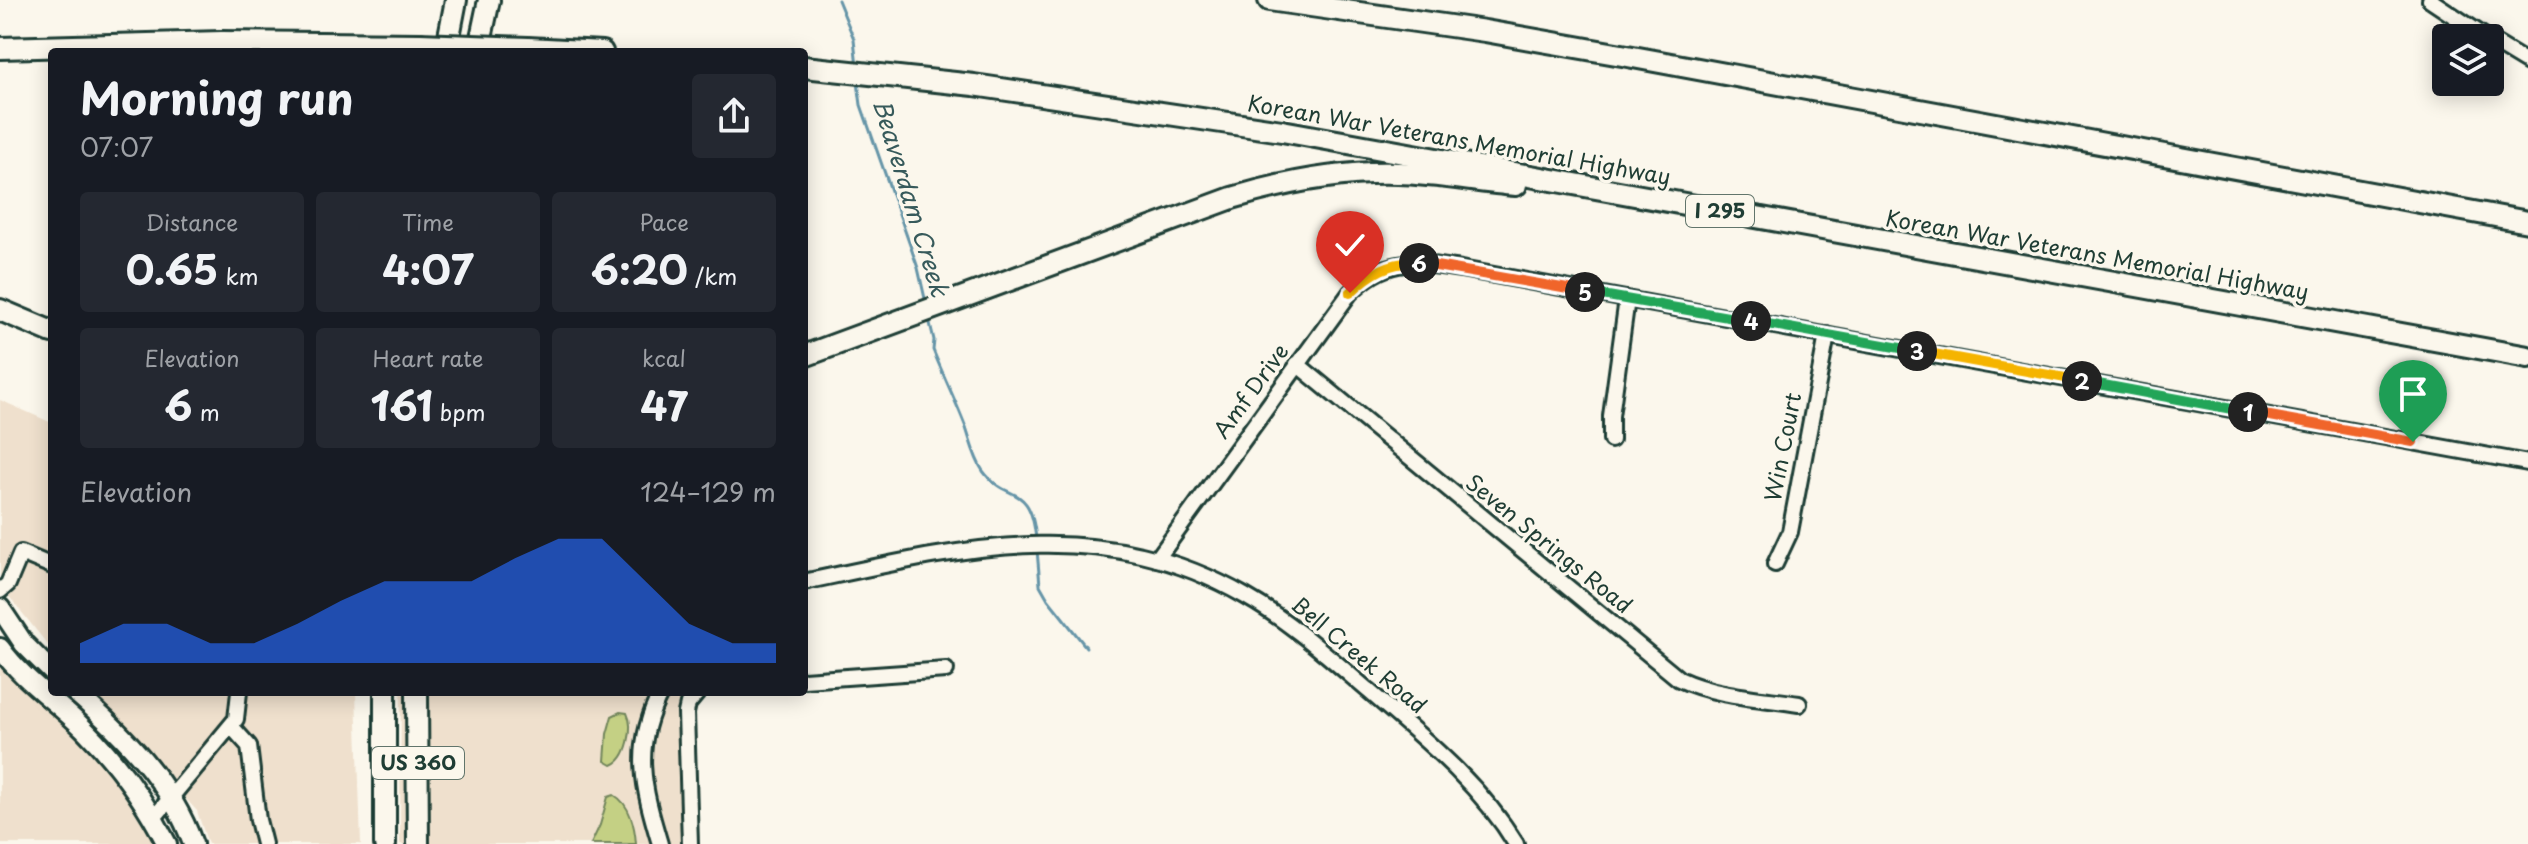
<!DOCTYPE html>
<meta charset="utf-8">
<style>
:root{--surface:#171b24;--page:#242831;--text:#f1f3f6;--muted:#9ea1a6;--accent:#2563eb}
body{margin:0;font-family:"Playpen Sans",sans-serif;background:var(--page);color:var(--text);height:100vh;display:flex;flex-direction:column;font-size:30px;white-space:nowrap}
*{box-sizing:border-box;margin:0}
p{font-size:26px;color:var(--muted)}
.icon{flex:none;width:44px;height:44px;fill:none;stroke:currentColor;stroke-width:2;stroke-linecap:round;stroke-linejoin:round}
.map{position:relative;flex:1;overflow:hidden}
.drawer{position:absolute;left:48px;top:48px;width:760px;height:648px;display:flex;flex-direction:column;background:var(--surface);border-radius:8px;box-shadow:0 4px 20px #0003}
.drawer>*{flex:none}
.fabs{position:absolute;left:2432px;top:24px;display:grid;gap:16px}
.fabs a{display:grid;place-items:center;width:72px;height:72px;border-radius:8px;background:var(--surface);box-shadow:0 4px 20px #0003;font-size:40px}
.pin{position:absolute;display:grid;place-items:center;width:68px;height:68px;color:#fff;margin:-82px -34px;border-radius:50% 50% 50% 0;rotate:-45deg;box-shadow:0 0 8px #0007}
.pin .icon{rotate:45deg}
.km{position:absolute;width:40px;height:40px;margin:-20px;border-radius:50%;background:#222;color:#fff;font-size:22px;line-height:40px;text-align:center}
.round{display:grid;place-items:center;flex:none;width:84px;height:84px;border-radius:8px;background:var(--page)}
.head{display:flex;align-items:center;justify-content:space-between;height:136px;padding:0 32px}
h1{font-size:44px;font-weight:700;line-height:60px}
.stats{display:grid;grid-template-columns:repeat(3,1fr);gap:12px;height:136px;padding:8px 32px}
.stats div{display:grid;align-content:center;border-radius:8px;background:var(--page);text-align:center}
.stats b{font-size:40px;font-weight:700}
.stats small{font-size:22px;font-weight:400}
.stats p{font-size:22px}
.chart{height:224px;padding:16px 32px}
.chart p{display:flex;justify-content:space-between}
.chart svg{width:100%;height:144px;margin-top:8px;fill:var(--accent);opacity:.7}
.map>svg:first-child{display:block}
.built{fill:#efe0cd}
.green{fill:#c4d084;stroke:#72865c;stroke-width:2}
.lines{fill:none;stroke-linecap:round;stroke-linejoin:round}
.stream{stroke:#6695a8;stroke-width:3}
.minor-casing{stroke:#1f3d34;stroke-width:20}
.major-casing{stroke:#1f3d34;stroke-width:24}
.highway-casing{stroke:#1f3d34;stroke-width:26}
.minor{stroke:#fbf7ec;stroke-width:14}
.major{stroke:#fbf7ec;stroke-width:18}
.highway{stroke:#fbf7ec;stroke-width:20}
.highway-bridge-casing{stroke:#1f3d34;stroke-width:26;stroke-linecap:butt}
.highway-bridge{stroke:#fbf7ec;stroke-width:20}
.split-1-casing{stroke:#fff;stroke-width:16}
.split-2-casing{stroke:#fff;stroke-width:16}
.split-3-casing{stroke:#fff;stroke-width:16}
.split-4-casing{stroke:#fff;stroke-width:16}
.split-5-casing{stroke:#fff;stroke-width:16}
.split-6-casing{stroke:#fff;stroke-width:16}
.split-7-casing{stroke:#fff;stroke-width:16}
.split-1{stroke:#f0652b;stroke-width:10}
.split-2{stroke:#22a559;stroke-width:10}
.split-3{stroke:#f5b400;stroke-width:10}
.split-4{stroke:#22a559;stroke-width:10}
.split-5{stroke:#22a559;stroke-width:10}
.split-6{stroke:#f0652b;stroke-width:10}
.split-7{stroke:#f5b400;stroke-width:10}
.labels{text-anchor:middle;stroke-width:7;stroke-linejoin:round;paint-order:stroke}
.shield{fill:#fbf7ec;stroke:#61756b;stroke-width:2}
.shield-label{font-size:20px;font-weight:bold;fill:#1f3d34}
.street-label{font-size:22px;fill:#1f3d34;stroke:#fbf7ec}
.water-label{font-size:24px;font-style:italic;fill:#375a5b;stroke:#fbf7ec}
</style>
<div class="map">
<svg width="2528" height="844" viewBox="0 0 2528 844">
<rect width="100%" height="100%" fill="#fbf7ec"/>
<filter id="ink" filterUnits="userSpaceOnUse"><feTurbulence type="fractalNoise" baseFrequency=".0125" numOctaves="2"/><feDisplacementMap in="SourceGraphic" scale="16" xChannelSelector="R" yChannelSelector="G"/><feConvolveMatrix kernelMatrix="1 2 1 2 8 2 1 2 1" color-interpolation-filters="sRGB"/></filter>
<g filter="url(#ink)">
<g class="built">
<polygon points="0,400 52,423 52,650 0,585"/>
<polygon points="0,648 103,750 158,844 0,844"/>
<polygon points="89,692 356,692 361,844 208,844 197,811"/>
<polygon points="401,692 685,692 693,844 400,844"/>
</g>
<g class="green">
<path d="M620,712L627,713C634,727 628,759 612,765L605,761L607,734L612,716Z"/>
<path d="M614,795C630,804 635,827 636,844H591L600,825L608,797Z"/>
</g>
<g class="lines">
<g class="stream">
<polyline points="838,0 854,39 857,66"/>
<polyline points="858,82 861,105 918,268 926,303"/>
<path d="M929,319L934,340L933,350C943,375 955,399 965,425C970,439 974,458 983,471C1008,505 1030,480 1036,539"/>
<polyline points="1037,550 1040,585 1048,599 1086,647"/>
</g>
<defs>
<g id="minor">
<polyline points="2430,0 2487,38"/>
<polyline points="2490,40 2528,63"/>
<path d="M1297,364L1679,679C1715,696 1760,698 1799,704"/>
<polyline points="1611,440 1611,416 1627,299"/>
<path d="M1157,559L1350,293C1387,256 1413,262 1461,269L2528,463"/>
<polyline points="1775,564 1790,532 1827,335"/>
<path d="M804,582C959,549 1098,512 1245,596C1291,622 1330,658 1370,692C1423,738 1479,783 1516,844"/>
<polyline points="0,591 8,584 21,553 52,566"/>
<polyline points="804,680 946,670"/>
<polyline points="231,726 249,746 258,820 264,844"/>
<polyline points="153,819 236,719 239,692"/>
<path d="M660,844C643,787 632,747 661,692"/>
<polyline points="690,844 686,713 688,704 698,692"/>
</g>
<g id="major">
<polyline points="0,608 24,644 52,672"/>
<path d="M0,648C23,680 56,701 84,729C118,763 145,801 167,844"/>
<path d="M75,692C123,734 171,782 193,844"/>
</g>
<g id="highway">
<polyline points="1269,0 1485,31 1622,55 2528,222"/>
<polyline points="0,48 222,42 420,44"/>
<polyline points="528,48 602,52"/>
<polyline points="446,52 456,0"/>
<polyline points="478,52 489,0"/>
<polyline points="804,67 974,85 1282,131 2528,357"/>
<polyline points="0,310 52,332"/>
<path d="M804,356L1232,198C1286,182 1341,171 1398,173C1438,174 1477,182 1516,185"/>
<polyline points="417,692 418,844"/>
<polyline points="385,844 385,692"/>
</g>
</defs>
<use href="#minor" class="minor-casing"/>
<use href="#major" class="major-casing"/>
<use href="#highway" class="highway-casing"/>
<use href="#minor" class="minor"/>
<use href="#major" class="major"/>
<use href="#highway" class="highway"/>
<defs>
<polyline id="highway-bridge" points="420,44 528,48"/>
</defs>
<use href="#highway-bridge" class="highway-bridge-casing"/>
<use href="#highway-bridge" class="highway-bridge"/>
</g>
</g>
<g class="lines" filter="url(#ink)">
<defs>
<polyline id="split-1" points="2248,412 2413,442"/>
<polyline id="split-2" points="2082,381 2248,412"/>
<polyline id="split-3" points="1917,351 2082,381"/>
<polyline id="split-4" points="1751,321 1917,351"/>
<polyline id="split-5" points="1585,292 1751,321"/>
<polyline id="split-6" points="1419,263 1585,292"/>
<path id="split-7" d="M1350,293C1369,274 1391,260 1419,263"/>
</defs>
<use href="#split-1" class="split-1-casing"/>
<use href="#split-2" class="split-2-casing"/>
<use href="#split-3" class="split-3-casing"/>
<use href="#split-4" class="split-4-casing"/>
<use href="#split-5" class="split-5-casing"/>
<use href="#split-6" class="split-6-casing"/>
<use href="#split-7" class="split-7-casing"/>
<use href="#split-1" class="split-1"/>
<use href="#split-2" class="split-2"/>
<use href="#split-3" class="split-3"/>
<use href="#split-4" class="split-4"/>
<use href="#split-5" class="split-5"/>
<use href="#split-6" class="split-6"/>
<use href="#split-7" class="split-7"/>
</g>
<g class="labels">
<g class="shield">
<rect x="1686" y="195" width="68" height="32" rx="6"/>
<rect x="372" y="747" width="92" height="32" rx="6"/>
</g>
<g class="shield-label">
<text x="1720" y="218">I 295</text>
<text x="418" y="770">US 360</text>
</g>
<g class="street-label">
<text transform="translate(1459 140) rotate(10)" y="8">Korean War Veterans Memorial Highway</text>
<text transform="translate(2097 255) rotate(10)" y="8">Korean War Veterans Memorial Highway</text>
<text transform="translate(1251 391) rotate(-54)" y="8">Amf Drive</text>
<text transform="translate(1783 447) rotate(-79)" y="8">Win Court</text>
<text transform="translate(1549 544) rotate(39)" y="8">Seven Springs Road</text>
<text transform="translate(1359 655) rotate(40)" y="8">Bell Creek Road</text>
</g>
<g class="water-label">
<text transform="translate(910 198) rotate(73)" y="8">Beaverdam Creek</text>
</g>
</g>
</svg>
<div class="fabs">
<a><svg class="icon" aria-label="layers" viewBox="0 0 24 24"><path d="M12 4l9 5-9 5-9-5zM3 14l9 5 9-5"/></svg></a>
</div>
<div class="pin" style="left:2413px;top:442px;background:#1e9e55"><svg class="icon" aria-label="arrive" viewBox="0 0 24 24"><path d="M6 21V4h12l-3 4 3 4H6"/></svg></div>
<div class="pin" style="left:1350px;top:293px;background:#d93025"><svg class="icon" aria-label="check" viewBox="0 0 24 24"><path d="M5 12l5 5 9-10"/></svg></div>
<b class="km" style="left:2248px;top:412px">1</b>
<b class="km" style="left:2082px;top:381px">2</b>
<b class="km" style="left:1917px;top:351px">3</b>
<b class="km" style="left:1751px;top:321px">4</b>
<b class="km" style="left:1585px;top:292px">5</b>
<b class="km" style="left:1419px;top:263px">6</b>
<section class="drawer">
<div class="head"><div><h1>Morning run</h1><p>07:07</p></div><a class="round"><svg class="icon" aria-label="share" viewBox="0 0 24 24"><path d="M12 15V3M7 8l5-5 5 5M5 13v7h14v-7"/></svg></a></div>
<div class="stats">
<div><p>Distance</p><b>0.65<small> km</small></b></div>
<div><p>Time</p><b>4:07</b></div>
<div><p>Pace</p><b>6:20<small> /km</small></b></div>
</div>
<div class="stats">
<div><p>Elevation</p><b>6<small> m</small></b></div>
<div><p>Heart rate</p><b>161<small> bpm</small></b></div>
<div><p>kcal</p><b>47</b></div>
</div>
<div class="chart"><p><span>Elevation</span>124–129 m</p>
<svg viewBox="0 0 160 44" preserveAspectRatio="none"><path d="M0 44V38L10 32L20 32L30 38L40 38L50 32L60 25L70 19L80 19L90 19L100 12L110 6L120 6L130 19L140 32L150 38L160 38V44z"/></svg>
</div>
</section>
</div>
